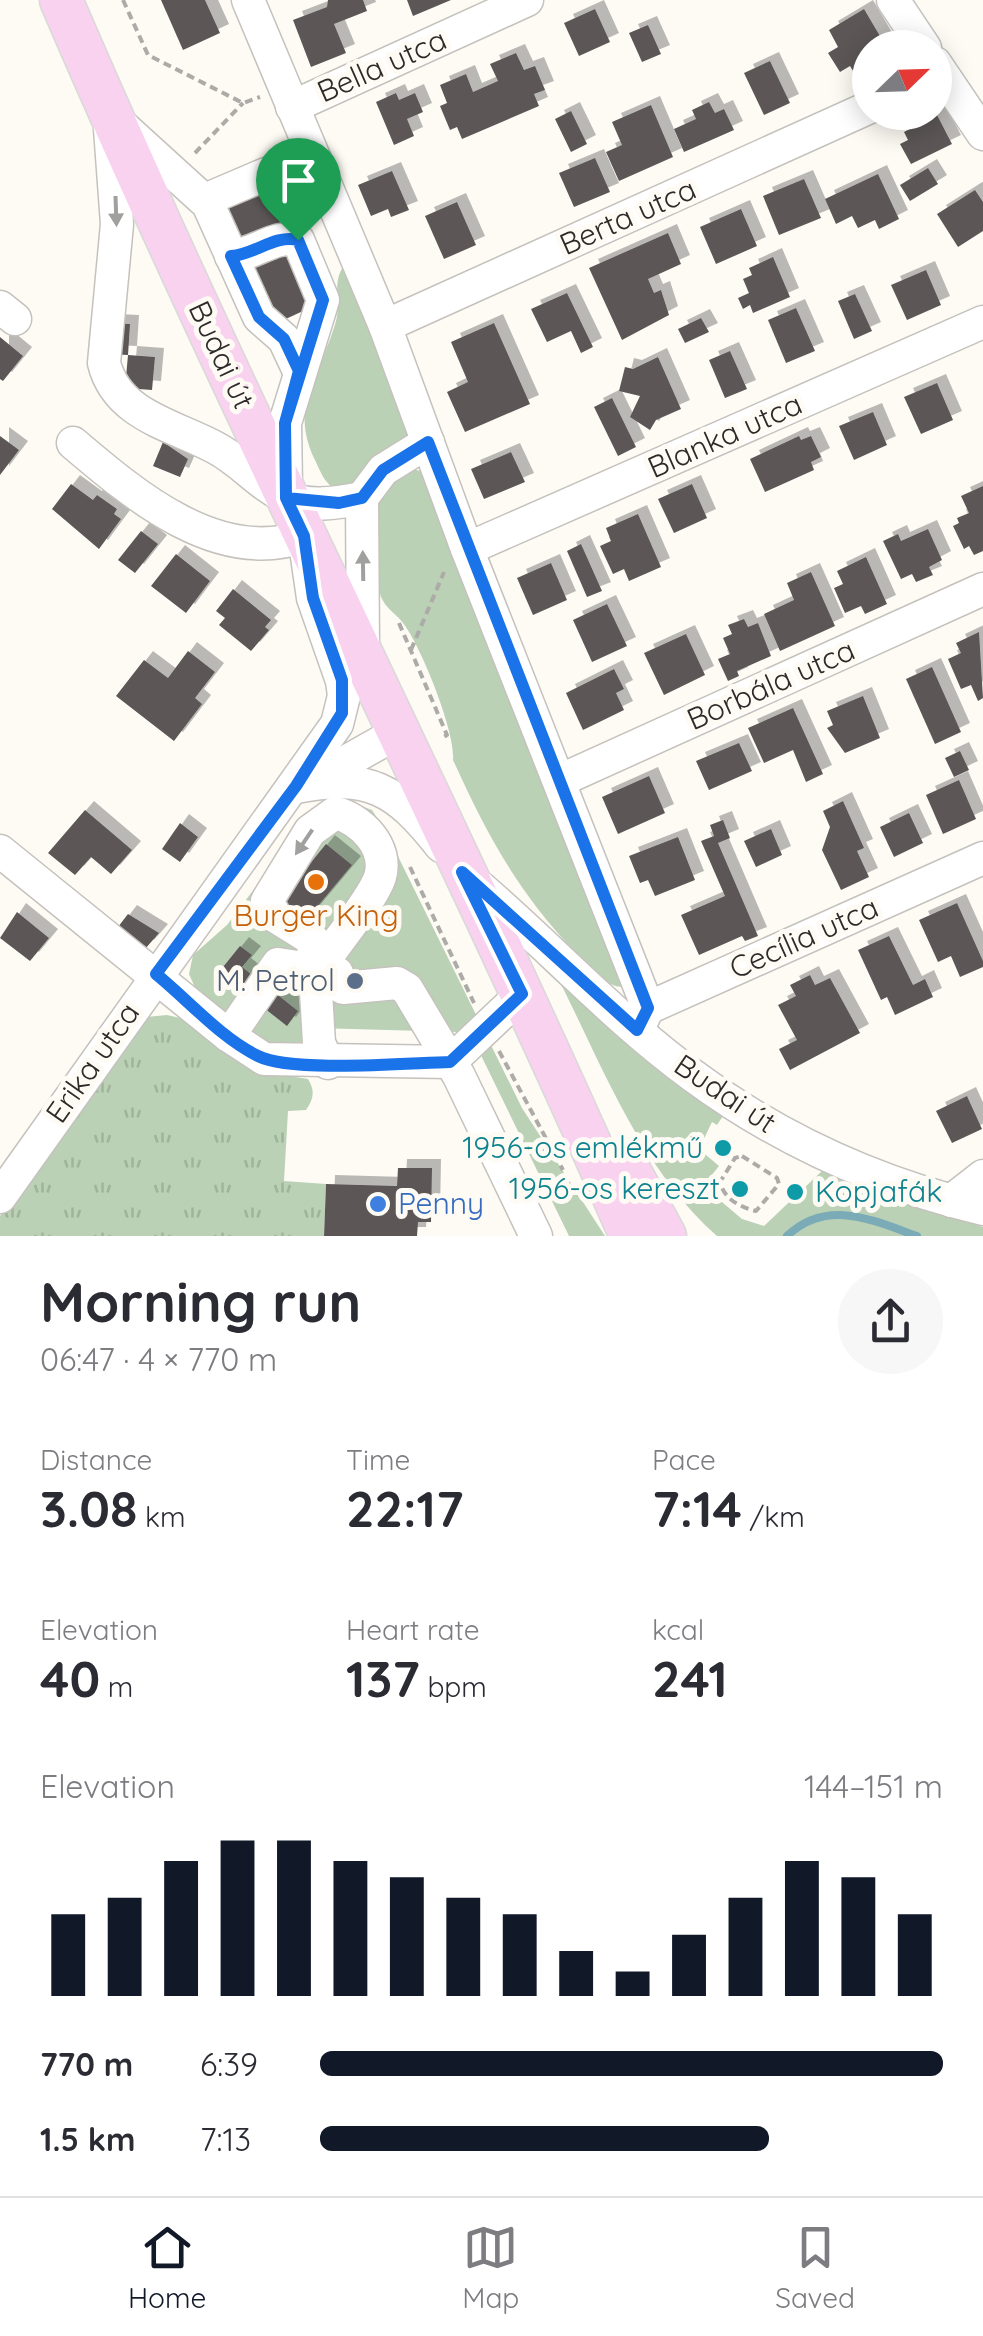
<!DOCTYPE html>
<meta charset="utf-8">
<style>
:root{--surface:#fff;--page:#f7f7f7;--text:#2b2b33;--muted:#7c7c81;--line:#e1e1e2;--accent:#111827}
body{margin:0;font-family:Quicksand,sans-serif;background:var(--page);color:var(--text);height:100vh;display:flex;flex-direction:column;font-size:38px;white-space:nowrap}
*{box-sizing:border-box;margin:0}
p{font-size:32px;color:var(--muted)}
.icon{flex:none;width:55px;height:55px;fill:none;stroke:currentColor;stroke-width:2;stroke-linecap:round;stroke-linejoin:round}
.map{position:relative;height:1236px;overflow:hidden}
.drawer{display:flex;flex-direction:column;background:var(--surface);flex:1}
.drawer>*{flex:none}
.needle{width:65px;rotate:67deg}
.tools{position:absolute;left:852px;top:30px;display:grid;gap:20px}
.tools a{display:grid;place-items:center;width:100px;height:100px;border-radius:50%;background:var(--surface);box-shadow:0 5px 25px #0003;font-size:50px}
.pin{position:absolute;display:grid;place-items:center;width:85px;height:85px;color:#fff;margin:-102px -42px;border-radius:50% 50% 50% 0;rotate:-45deg;box-shadow:0 0 10px #0007}
.pin .icon{rotate:45deg}
.round{display:grid;place-items:center;flex:none;width:105px;height:105px;border-radius:52px;background:var(--page)}
.headline{display:flex;align-items:center;justify-content:space-between;height:170px;padding:0 40px}
h1{font-size:55px;font-weight:700;line-height:75px}
.metrics{display:grid;grid-template-columns:repeat(3,1fr);gap:15px;height:170px;padding:10px 40px}
.metrics div{display:grid;align-content:center}
.metrics b{font-size:50px;font-weight:700}
.metrics small{font-size:28px;font-weight:400}
.metrics p{font-size:28px}
.chart{height:280px;padding:20px 40px}
.chart p{display:flex;justify-content:space-between}
.chart svg{width:100%;height:180px;margin-top:10px;stroke:var(--accent);stroke-width:6}
ul{padding:0 40px;list-style:none;font-size:32px}
li{display:grid;grid-template-columns:160px 120px 1fr;align-items:center;height:75px}
li i{height:25px;border-radius:12px;background:var(--accent)}
.menu{display:flex;justify-content:space-around;align-items:center;height:140px;border-top:2px solid var(--line);background:var(--surface);font-size:28px;color:var(--muted)}
.menu a{display:grid;justify-items:center;gap:5px}
.menu .on{color:var(--accent)}
.map>svg:first-child{display:block}
.grass{fill:url(#grass-tufts)}
.park{fill:#bad1b6}
.lines{fill:none;stroke-linecap:round;stroke-linejoin:round}
.stream{stroke:#7aabb7;stroke-width:8}
.building{fill:#5c5657;filter:url(#shadow)}
.minor-casing{stroke:#c5c2bd;stroke-width:35}
.major-casing{stroke:#d9d9d8;stroke-width:45}
.path{stroke:#adaba7;stroke-width:4;stroke-dasharray:8 5;stroke-linecap:butt}
.minor{stroke:#fff;stroke-width:32}
.major{stroke:#f8d2ef;stroke-width:42}
.oneway{fill:#a0a09f}
.route-casing{stroke:#fff;stroke-width:20}
.route{stroke:#1a73e8;stroke-width:12}
.food-dot{fill:#e8710a;stroke:#fefbf5;stroke-width:4}
.service-dot{fill:#5c6f8a;stroke:#fefbf5;stroke-width:4}
.culture-dot{fill:#0f9aa8;stroke:#fefbf5;stroke-width:4}
.shop-dot{fill:#3f7fe0;stroke:#fefbf5;stroke-width:4}
.labels{text-anchor:middle;stroke-width:10;stroke-linejoin:round;paint-order:stroke}
.street-label{font-size:30px;fill:#2c2b29;stroke:#fefbf5}
.food-label{font-size:30px;fill:#c56008;stroke:#fefbf5}
.service-label{font-size:30px;fill:#4e5e75;stroke:#fefbf5;text-anchor:end}
.culture-label{font-size:30px;fill:#0d838f;stroke:#fefbf5;text-anchor:end}
.shop-label{font-size:30px;fill:#366cbe;stroke:#fefbf5;text-anchor:start}
</style>
<div class="map">
<svg width="983" height="1236" viewBox="0 0 983 1236">
<defs>
<pattern id="grass-tufts" width="24" height="20" patternUnits="userSpaceOnUse" patternTransform="scale(2.5)"><rect width="24" height="20" fill="#bad1b6"/><path d="M3 7l-1-3M5 7V3M7 7l1-3M15 17l-1-3M17 17v-4M19 17l1-3" fill="none" stroke="#a0b49c"/></pattern>
<filter id="shadow"><feDropShadow dx="9" dy="-9" stdDeviation="0" flood-color="#0004"/></filter>
</defs>
<rect width="100%" height="100%" fill="#fefbf5"/>
<path class="grass" d="M167,1015L180,1018L253,1070L308,1079C315,1090 314,1099 306,1110L288,1111L284,1181L326,1184L324,1236H0V1216L129,1030L146,1017Z"/>
<g class="park">
<path d="M346,263L414,432L355,485L336,490C324,482 321,473 315,460C288,403 321,375 336,321C342,299 330,282 346,263Z"/>
<path d="M410,469L422,471L625,987C605,988 589,967 576,953C518,892 488,837 453,760C456,733 421,646 403,623C395,612 385,609 380,594C369,564 375,525 379,494Z"/>
<polygon points="351,802 372,810 386,832 522,1108 605,1236 569,1236 475,1043 458,1032 316,1028 304,1042 258,1042 197,992 189,974 193,955 227,925 313,811"/>
<path d="M560,982L725,1113L717,1125L712,1122L699,1149L719,1166L703,1186L742,1219L764,1226L823,1170L983,1227V1236H717C642,1170 604,1070 560,982Z"/>
</g>
<g class="lines">
<path class="stream" d="M787,1236C827,1198 872,1220 917,1236"/>
</g>
<g class="building">
<polygon points="161,0 205,0 220,33 183,50"/>
<polygon points="328,0 363,0 367,11 334,24 346,53 311,67 293,20 327,7"/>
<polygon points="407,0 451,0 413,16"/>
<polygon points="595,9 610,42 579,56 564,23"/>
<polygon points="864,9 887,48 870,48 870,72 858,79 850,66 840,72 828,53 838,47 829,30"/>
<polygon points="648,25 661,54 642,62 629,33"/>
<polygon points="516,53 524,70 535,66 545,90 534,94 539,106 462,139 457,127 450,130 440,106 447,103 440,85 466,74 473,92 498,81 490,64"/>
<polygon points="770,61 790,103 764,115 744,73"/>
<polygon points="396,93 399,100 415,93 423,112 407,119 414,136 394,145 376,102"/>
<polygon points="709,102 715,113 724,109 734,130 684,152 674,129 696,119 692,110"/>
<polygon points="651,105 673,157 619,181 606,152 622,145 612,122"/>
<polygon points="571,111 587,144 571,152 555,119"/>
<polygon points="937,115 952,144 911,164 900,144 908,140 904,132"/>
<polygon points="595,158 610,192 574,207 559,173"/>
<polygon points="928,168 938,184 910,201 900,185"/>
<polygon points="392,171 409,210 391,217 388,209 371,216 358,185"/>
<polygon points="878,174 899,219 879,229 875,220 858,228 852,216 836,224 825,199"/>
<polygon points="804,179 821,218 779,235 763,196"/>
<polygon points="281,184 298,221 282,228 316,305 262,330 220,212"/>
<polygon points="975,190 983,202 983,231 958,247 937,214"/>
<polygon points="457,202 476,245 444,259 425,216"/>
<polygon points="741,209 757,246 716,264 700,227"/>
<polygon points="668,233 681,264 648,279 654,293 661,290 669,315 622,340 589,268"/>
<polygon points="773,257 790,297 753,313 750,305 743,309 738,298 749,293 743,279 752,275 749,268"/>
<polygon points="926,270 941,305 907,320 891,285"/>
<polygon points="567,293 593,347 581,353 571,331 547,342 531,309"/>
<polygon points="855,294 872,331 854,339 838,301"/>
<polygon points="796,308 815,351 786,363 768,320"/>
<polygon points="701,318 709,332 685,343 678,329"/>
<polygon points="109,323 130,324 128,355 155,357 152,390 125,388 128,355 107,354"/>
<polygon points="494,323 530,404 465,432 447,392 468,382 451,342"/>
<polygon points="0,337 23,356 3,381 0,379"/>
<polygon points="730,351 747,389 725,398 709,360"/>
<polygon points="658,357 681,409 656,420 650,430 630,417 640,396 619,391 625,367 633,369"/>
<polygon points="937,383 953,420 921,434 904,397"/>
<polygon points="612,398 636,447 618,456 594,407"/>
<polygon points="873,412 887,445 854,460 839,426"/>
<polygon points="0,436 19,450 0,475"/>
<polygon points="799,436 801,440 811,436 821,457 811,462 814,470 765,492 750,459"/>
<polygon points="163,442 188,459 180,477 153,466"/>
<polygon points="511,452 525,482 484,499 471,469"/>
<polygon points="71,484 93,500 97,495 117,509 114,514 121,519 99,549 52,509"/>
<polygon points="692,484 707,518 674,533 658,499"/>
<polygon points="983,486 983,551 974,555 969,546 964,549 953,526 959,523 957,518 969,513 961,496"/>
<polygon points="638,514 661,567 629,581 624,569 613,574 600,546 611,541 606,528"/>
<polygon points="928,529 942,560 929,567 933,575 916,582 912,574 901,579 883,541 898,534 901,541"/>
<polygon points="141,531 158,544 135,573 118,560"/>
<polygon points="581,544 602,591 587,597 567,551"/>
<polygon points="176,554 210,581 186,613 151,586"/>
<polygon points="866,557 887,604 865,614 861,606 845,613 834,588 843,584 837,571"/>
<polygon points="551,563 567,600 533,615 517,578"/>
<polygon points="811,572 835,626 780,651 764,614 794,600 787,583"/>
<polygon points="233,589 271,620 265,627 269,630 251,651 219,625 225,618 216,611"/>
<polygon points="607,604 627,646 592,662 573,620"/>
<polygon points="744,619 748,627 758,623 771,656 737,671 739,676 728,681 718,659 730,654 723,638 732,634 728,625"/>
<polygon points="979,632 983,698 978,701 971,685 961,689 948,659 961,653 956,643"/>
<polygon points="686,634 705,675 664,695 644,653"/>
<polygon points="188,651 215,672 195,698 202,704 174,741 116,696 144,660 168,678"/>
<polygon points="932,667 961,732 935,744 906,679"/>
<polygon points="614,669 624,689 616,693 624,710 583,730 566,693"/>
<polygon points="863,696 880,738 845,753 827,728 833,725 827,711"/>
<polygon points="793,708 823,774 806,782 793,750 764,763 748,728"/>
<polygon points="739,743 752,771 709,790 696,761"/>
<polygon points="960,751 969,770 954,777 945,758"/>
<polygon points="649,776 665,813 618,834 602,797"/>
<polygon points="959,780 976,819 943,834 926,795"/>
<polygon points="843,801 864,848 857,851 869,877 841,890 822,850 830,827 823,811"/>
<polygon points="85,810 132,850 111,874 91,857 75,875 48,853"/>
<polygon points="909,813 923,843 894,857 880,827"/>
<polygon points="723,820 730,838 718,843 758,936 745,941 742,936 699,955 681,915 725,896 701,841 714,836 710,825"/>
<polygon points="180,823 198,837 180,862 162,849"/>
<polygon points="771,829 782,855 756,867 744,841"/>
<polygon points="678,837 695,880 655,896 648,880 640,883 629,856"/>
<polygon points="326,844 352,865 306,920 281,899"/>
<polygon points="957,903 983,961 983,967 960,977 951,956 938,962 919,920"/>
<polygon points="17,912 49,938 30,961 0,938"/>
<polygon points="128,914 159,933 145,949 118,927"/>
<polygon points="889,936 913,985 925,979 933,997 895,1015 887,997 881,1000 858,950"/>
<polygon points="240,946 252,955 242,967 298,1011 287,1026 231,982 227,987 215,977"/>
<polygon points="810,975 815,985 830,978 860,1033 790,1070 779,1049 797,1040 778,1005 796,996 790,985"/>
<polygon points="967,1096 982,1129 952,1143 936,1111"/>
<polygon points="398,1168 432,1168 431,1222 418,1222 417,1236 324,1236 326,1184 397,1186"/>
</g>
<g class="lines">
<defs>
<g id="minor">
<polyline points="248,0 385,326 467,549 648,1008"/>
<polyline points="893,0 925,48"/>
<polyline points="935,63 983,134"/>
<polyline points="292,107 527,0"/>
<polyline points="120,124 208,204 259,317 284,339 299,371"/>
<path d="M110,129L117,224L104,363C117,416 174,425 216,448C241,461 261,486 286,497C308,508 339,503 362,498L363,649"/>
<polyline points="205,200 266,174"/>
<path d="M231,256C254,255 275,234 298,240L323,300L285,423L286,488"/>
<polyline points="0,307 15,319"/>
<polyline points="385,326 870,107"/>
<polyline points="362,498 383,470 428,442"/>
<polyline points="467,549 983,322"/>
<polyline points="319,777 397,733"/>
<polyline points="559,781 983,589"/>
<path d="M296,787C370,773 396,789 441,846"/>
<polyline points="0,851 229,1036 264,1059 450,1062 522,994"/>
<path d="M474,882C548,945 614,1018 692,1075C780,1140 878,1184 983,1209"/>
<path d="M318,969C332,948 373,899 380,877C389,847 360,818 335,813L310,831L267,901L276,917L313,940L319,1043L328,1063"/>
<polyline points="318,969 343,988 397,983 407,989 459,1076 536,1236"/>
<polyline points="639,1027 648,1008 983,858"/>
<polyline points="229,1036 278,964 337,973"/>
<path d="M0,1197L337,724L344,696L342,681L313,598L304,536C219,567 134,495 73,443"/>
<polyline points="951,1201 983,1176"/>
</g>
<g id="major">
<path d="M61,0C240,417 449,821 631,1236"/>
<polyline points="630,1172 665,1236"/>
</g>
</defs>
<use href="#minor" class="minor-casing"/>
<use href="#major" class="major-casing"/>
<g class="path">
<polyline points="123,0 148,55 243,103 260,97"/>
<polyline points="195,153 243,103"/>
<polyline points="399,623 447,735 440,739"/>
<polyline points="411,650 444,572"/>
<polyline points="410,867 474,1003"/>
<polyline points="499,1051 563,1170"/>
<path d="M742,1156L777,1178L779,1184L756,1211C740,1207 724,1199 720,1182L735,1158Z"/>
</g>
<use href="#minor" class="minor"/>
<use href="#major" class="major"/>
</g>
<defs><path id="oneway-solid" d="M-6-.8H1V-3.2L6.5 0L1 3.2V.8H-6Z" transform="scale(2.5)"/></defs>
<g class="oneway">
<use href="#oneway-solid" transform="translate(116 211) rotate(88)"/>
<use href="#oneway-solid" transform="translate(363 566) rotate(-91)"/>
<use href="#oneway-solid" transform="translate(304 842) rotate(124)"/>
</g>
<g class="lines">
<defs>
<path id="route" d="M298,240L323,300L285,423L286,498L304,536L313,598L342,680V713L296,786L156,974C188,1000 221,1038 258,1056C292,1073 408,1063 450,1062L522,994L462,872L637,1030L648,1008L428,442L383,470L362,498L339,503L286,498L285,423L299,371L284,339L259,317L231,256C254,255 275,234 298,240"/>
</defs>
<use href="#route" class="route-casing"/>
<use href="#route" class="route"/>
</g>
<circle class="food-dot" cx="316" cy="882" r="10"/>
<circle class="service-dot" cx="355" cy="981" r="10"/>
<g class="culture-dot">
<circle cx="723" cy="1148" r="10"/>
<circle cx="740" cy="1189" r="10"/>
<circle cx="795" cy="1192" r="10"/>
</g>
<circle class="shop-dot" cx="378" cy="1204" r="10"/>
<g class="labels">
<g class="street-label">
<text transform="translate(382 66) rotate(-24)" y="10">Bella utca</text>
<text transform="translate(628 217) rotate(-24)" y="10">Berta utca</text>
<text transform="translate(221 355) rotate(65)" y="10">Budai út</text>
<text transform="translate(725 436) rotate(-24)" y="10">Blanka utca</text>
<text transform="translate(771 685) rotate(-24)" y="10">Borbála utca</text>
<text transform="translate(804 938) rotate(-24)" y="10">Cecília utca</text>
<text transform="translate(93 1063) rotate(-55)" y="10">Erika utca</text>
<text transform="translate(725 1094) rotate(34)" y="10">Budai út</text>
</g>
<g class="food-label">
<text x="316" y="926">Burger King</text>
</g>
<g class="service-label">
<text x="335" y="991">M. Petrol</text>
</g>
<g class="culture-label">
<text x="703" y="1158">1956-os emlékmű</text>
<text x="720" y="1199">1956-os kereszt</text>
<text x="815" y="1202" text-anchor="start">Kopjafák</text>
</g>
<g class="shop-label">
<text x="398" y="1214">Penny</text>
</g>
</g>
</svg>
<div class="tools">
<a><svg class="needle" viewBox="-14 -14 28 28"><path d="M0-13l5 13h-10z" fill="#e53935"/><path d="M0 13l5-13h-10z" fill="#7c7c81"/></svg></a>
</div>
<div class="pin" style="left:298px;top:240px;background:#1e9e55"><svg class="icon" aria-label="arrive" viewBox="0 0 24 24"><path d="M6 21V4h12l-3 4 3 4H6"/></svg></div>
</div>
<section class="drawer">
<div class="headline"><div><h1>Morning run</h1><p>06:47 · 4 × 770 m</p></div><a class="round"><svg class="icon" aria-label="share" viewBox="0 0 24 24"><path d="M12 15V3M7 8l5-5 5 5M5 13v7h14v-7"/></svg></a></div>
<div class="metrics">
<div><p>Distance</p><b>3.08<small> km</small></b></div>
<div><p>Time</p><b>22:17</b></div>
<div><p>Pace</p><b>7:14<small> /km</small></b></div>
</div>
<div class="metrics">
<div><p>Elevation</p><b>40<small> m</small></b></div>
<div><p>Heart rate</p><b>137<small> bpm</small></b></div>
<div><p>kcal</p><b>241</b></div>
</div>
<div class="chart"><p><span>Elevation</span>144–151 m</p>
<svg viewBox="0 0 160 44" preserveAspectRatio="none"><path d="M5 44V24M15 44V20M25 44V11M35 44V6M45 44V6M55 44V11M65 44V15M75 44V20M85 44V24M95 44V33M105 44V38M115 44V29M125 44V20M135 44V11M145 44V15M155 44V24"/></svg>
</div>
<ul>
<li><b>770 m</b>6:39<i style="width:100%"></i></li>
<li><b>1.5 km</b>7:13<i style="width:72%"></i></li>
</ul>
</section>
<nav class="menu">
<a class="on"><svg class="icon" aria-label="home" viewBox="0 0 24 24"><path d="M3 11l9-7 9 7M6 9v11h12V9"/></svg>Home</a>
<a><svg class="icon" aria-label="map" viewBox="0 0 24 24"><path d="M3 6l6-2 6 2 6-2v14l-6 2-6-2-6 2zM9 4v14M15 6v14"/></svg>Map</a>
<a><svg class="icon" aria-label="saved" viewBox="0 0 24 24"><path d="M7 4h10v16l-5-4-5 4z"/></svg>Saved</a>
</nav>
